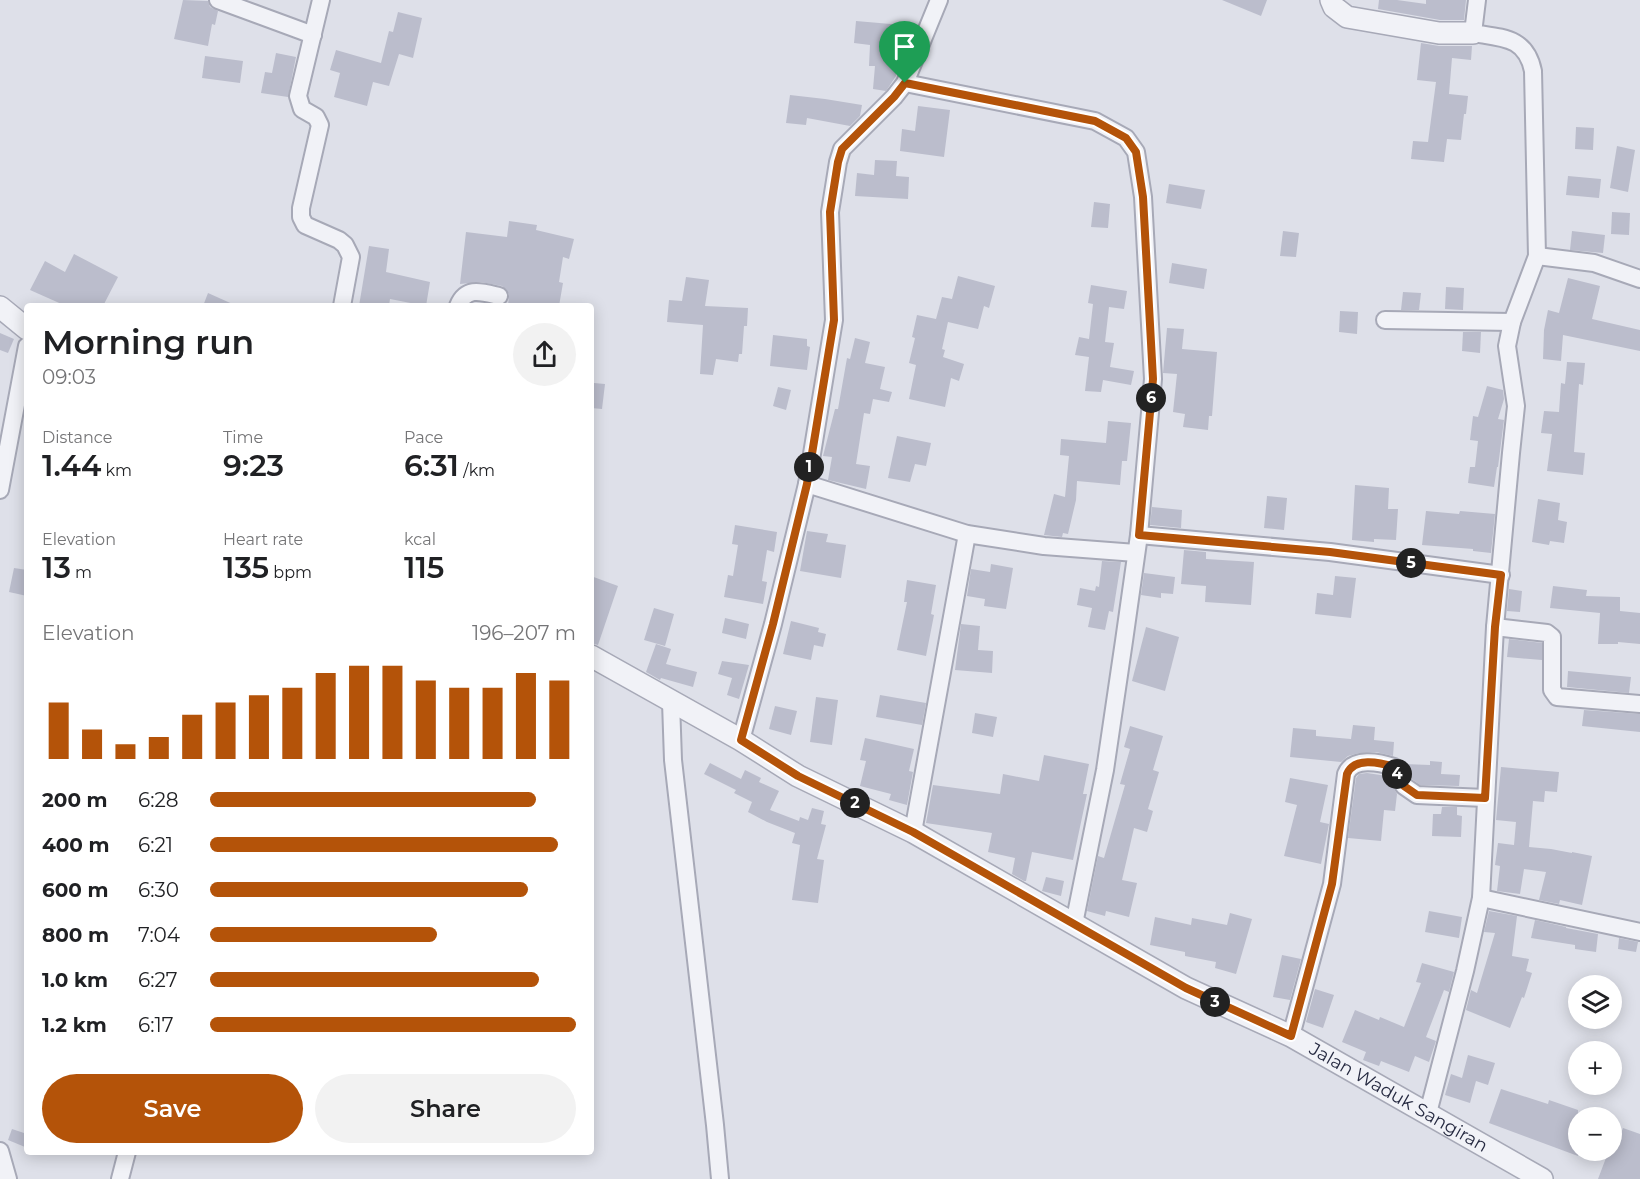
<!DOCTYPE html>
<meta charset="utf-8">
<style>
:root{--surface:#fff;--page:#f2f2f2;--text:#202124;--muted:#757577;--accent:#b45309}
body{margin:0;font-family:Montserrat,sans-serif;background:var(--page);color:var(--text);height:100vh;display:flex;flex-direction:column;font-size:22px;white-space:nowrap}
*{box-sizing:border-box;margin:0}
p{font-size:20px;color:var(--muted)}
.icon{flex:none;width:33px;height:33px;fill:none;stroke:currentColor;stroke-width:2;stroke-linecap:round;stroke-linejoin:round}
.map{position:relative;flex:1;overflow:hidden}
.drawer{position:absolute;left:24px;top:303px;width:570px;height:852px;display:flex;flex-direction:column;background:var(--surface);border-radius:6px;box-shadow:0 3px 15px #0003}
.drawer>*{flex:none}
.buttons{position:absolute;left:1568px;top:975px;display:grid;gap:12px}
.buttons a{display:grid;place-items:center;width:54px;height:54px;border-radius:50%;background:var(--surface);box-shadow:0 3px 15px #0003;font-size:30px}
.pin{position:absolute;display:grid;place-items:center;width:51px;height:51px;color:#fff;margin:-62px -26px;border-radius:50% 50% 50% 0;rotate:-45deg;box-shadow:0 0 6px #0007}
.pin .icon{rotate:45deg}
.km{position:absolute;width:30px;height:30px;margin:-15px;border-radius:50%;background:#222;color:#fff;font-size:16px;line-height:30px;text-align:center}
.round{display:grid;place-items:center;flex:none;width:63px;height:63px;border-radius:32px;background:var(--page)}
.head{display:flex;align-items:center;justify-content:space-between;height:102px;padding:0 18px}
h1{font-size:33px;font-weight:600;line-height:45px}
.metrics{display:grid;grid-template-columns:repeat(3,1fr);gap:9px;height:102px;padding:6px 18px}
.metrics div{display:grid;align-content:center}
.metrics b{font-size:30px;font-weight:600}
.metrics small{font-size:16px;font-weight:400}
.metrics p{font-size:16px}
.chart{height:168px;padding:12px 18px}
.chart p{display:flex;justify-content:space-between}
.chart svg{width:100%;height:108px;margin-top:6px;stroke:var(--accent);stroke-width:6}
.action{display:flex;gap:12px;margin-top:auto;padding:12px 18px}
.action a{flex:1;height:69px;border-radius:36px;background:var(--accent);color:#fff;font-size:24px;font-weight:600;line-height:69px;text-align:center}
.action a+a{background:var(--page);color:var(--text)}
ul{padding:0 18px;list-style:none;font-size:20px}
li{display:grid;grid-template-columns:96px 72px 1fr;align-items:center;height:45px}
li i{height:15px;border-radius:8px;background:var(--accent)}
.map>svg:first-child{display:block}
.building{fill:#bbbdcc}
.lines{fill:none;stroke-linecap:round;stroke-linejoin:round}
.minor-casing{stroke:#a7a9b7;stroke-width:20}
.tertiary-casing{stroke:#a7a9b7;stroke-width:24}
.minor{stroke:#f1f2f7;stroke-width:16}
.tertiary{stroke:#f1f2f7;stroke-width:21}
.route-casing{stroke:#fff;stroke-width:12}
.route{stroke:#b45309;stroke-width:8}
.labels{text-anchor:middle;stroke-width:6;stroke-linejoin:round;paint-order:stroke}
.street-label{font-size:18px;fill:#262a41;stroke:#eeeff6}
</style>
<div class="map">
<svg width="1640" height="1179" viewBox="0 0 1640 1179">
<rect width="100%" height="100%" fill="#dee0e9"/>
<g class="building">
<polygon points="183,0 208,1 210,7 218,11 215,25 212,24 208,46 174,39"/>
<polygon points="1222,0 1267,0 1261,16"/>
<polygon points="1379,0 1397,0 1426,4 1426,0 1466,0 1464,20 1440,20 1378,9"/>
<polygon points="398,12 422,18 413,58 399,54 389,86 373,82 367,106 334,97 340,73 330,70 336,50 381,63 389,31 393,32"/>
<polygon points="856,21 914,26 913,37 908,48 898,47 896,76 886,91 873,89 875,66 869,66 870,45 854,43"/>
<polygon points="1421,43 1439,46 1472,46 1471,60 1452,58 1449,94 1468,96 1466,114 1464,114 1461,140 1447,139 1444,162 1411,159 1413,141 1428,142 1436,82 1417,80"/>
<polygon points="276,53 296,57 288,97 261,93 265,72 272,73"/>
<polygon points="205,56 243,61 240,83 202,78"/>
<polygon points="790,95 825,99 862,105 860,116 850,126 807,118 806,125 786,123"/>
<polygon points="918,106 950,110 944,157 900,151 902,129 915,131"/>
<polygon points="1576,127 1594,128 1593,150 1575,149"/>
<polygon points="1617,146 1635,150 1628,192 1610,188"/>
<polygon points="875,160 897,161 896,176 909,177 908,199 855,196 857,173 874,175"/>
<polygon points="1568,176 1601,179 1599,198 1566,195"/>
<polygon points="1169,184 1205,190 1201,209 1166,203"/>
<polygon points="1094,202 1110,204 1108,228 1091,227"/>
<polygon points="1612,212 1630,213 1629,235 1611,234"/>
<polygon points="509,221 537,225 536,230 574,239 569,259 563,257 559,282 563,283 559,306 508,306 509,294 502,286 481,282 460,284 466,232 507,237"/>
<polygon points="1283,231 1299,233 1296,257 1280,256"/>
<polygon points="1572,231 1605,235 1603,253 1570,250"/>
<polygon points="369,246 389,249 386,272 430,282 426,306 390,299 389,306 359,306"/>
<polygon points="74,254 118,277 103,306 66,306 30,290 45,261 65,272"/>
<polygon points="1172,263 1207,269 1204,289 1169,283"/>
<polygon points="958,276 995,286 989,308 984,306 978,329 948,322 942,349 945,350 943,357 964,364 959,381 951,378 945,407 909,399 916,365 909,363 915,338 912,337 917,315 936,319 942,297 952,299"/>
<polygon points="686,277 709,280 705,306 748,308 747,326 744,326 742,354 739,354 738,362 716,359 713,375 700,374 703,325 667,322 669,300 682,301"/>
<polygon points="1568,278 1600,286 1592,319 1640,330 1640,351 1563,335 1561,361 1543,359 1544,330 1548,310 1559,313"/>
<polygon points="1091,285 1127,291 1124,309 1109,307 1105,342 1114,343 1110,367 1134,371 1131,385 1103,380 1101,392 1085,391 1089,357 1075,355 1079,337 1089,339 1093,304 1088,303"/>
<polygon points="1446,287 1464,288 1463,310 1445,309"/>
<polygon points="1403,292 1421,293 1419,310 1401,310"/>
<polygon points="208,293 237,306 203,306"/>
<polygon points="1340,311 1358,312 1357,334 1339,332"/>
<polygon points="1167,328 1184,329 1182,349 1217,352 1212,416 1209,416 1208,430 1183,427 1185,414 1173,412 1177,374 1163,373"/>
<polygon points="1463,332 1481,332 1480,353 1462,351"/>
<polygon points="0,333 14,339 8,353 0,350"/>
<polygon points="773,335 807,339 807,346 810,347 807,370 770,366"/>
<polygon points="855,338 870,342 865,363 885,367 880,389 892,392 889,402 873,399 870,414 864,413 856,464 870,466 866,489 828,480 832,457 823,456 835,409 838,409 847,358 850,359"/>
<polygon points="1567,362 1585,363 1583,385 1579,384 1574,452 1585,453 1583,475 1547,471 1552,434 1541,433 1544,411 1559,412 1561,383 1565,384"/>
<polygon points="594,383 605,384 602,409 591,408 591,388 594,389"/>
<polygon points="1487,386 1503,390 1504,399 1498,419 1504,420 1498,467 1497,467 1494,487 1468,483 1470,467 1475,467 1478,441 1470,440 1473,416 1478,417"/>
<polygon points="778,387 791,390 786,410 773,406"/>
<polygon points="1108,421 1131,423 1127,461 1122,461 1120,485 1077,481 1076,500 1068,534 1063,533 1062,537 1044,535 1054,494 1065,497 1069,456 1060,455 1061,439 1106,443"/>
<polygon points="897,436 931,443 926,466 915,464 910,482 888,478"/>
<polygon points="1355,485 1389,488 1388,509 1398,509 1396,540 1374,539 1374,542 1352,540"/>
<polygon points="1267,496 1287,498 1284,530 1264,528"/>
<polygon points="1538,499 1560,503 1558,520 1567,522 1564,543 1550,541 1549,545 1532,542"/>
<polygon points="1152,507 1182,510 1181,528 1150,525"/>
<polygon points="1426,511 1459,514 1460,511 1495,514 1491,553 1473,551 1473,549 1422,545"/>
<polygon points="735,525 777,532 774,552 767,550 762,581 767,582 763,604 724,597 728,575 733,576 738,545 732,544"/>
<polygon points="807,531 828,534 826,542 846,545 841,578 800,571"/>
<polygon points="1184,550 1206,552 1206,559 1254,562 1251,605 1205,602 1206,586 1181,584"/>
<polygon points="1102,561 1121,562 1113,612 1109,611 1105,630 1088,627 1092,608 1077,605 1080,588 1095,591 1096,586 1099,587"/>
<polygon points="991,564 1013,568 1006,609 984,606 985,599 967,596 971,569 990,572"/>
<polygon points="14,568 27,570 27,596 9,592"/>
<polygon points="1144,573 1175,577 1173,594 1161,593 1161,598 1141,595"/>
<polygon points="591,576 618,586 598,645 591,643"/>
<polygon points="1335,576 1356,578 1351,618 1315,614 1317,593 1333,595"/>
<polygon points="907,580 936,585 931,614 934,615 926,656 897,650 907,602 904,602"/>
<polygon points="1553,586 1587,590 1586,596 1620,597 1620,611 1640,613 1640,644 1618,642 1618,644 1598,644 1600,613 1550,608"/>
<polygon points="1509,589 1522,591 1520,612 1507,611"/>
<polygon points="654,608 674,614 665,646 644,640"/>
<polygon points="725,618 749,624 746,639 722,633"/>
<polygon points="791,621 819,628 818,632 826,634 823,647 814,645 811,660 783,654"/>
<polygon points="961,624 980,626 978,650 993,651 992,673 955,670"/>
<polygon points="1146,627 1179,637 1165,691 1132,681"/>
<polygon points="1509,639 1542,643 1542,660 1507,657"/>
<polygon points="656,644 671,649 666,664 697,672 693,687 661,678 660,680 646,672"/>
<polygon points="722,661 749,665 739,699 727,695 732,678 718,674"/>
<polygon points="1568,671 1631,677 1629,693 1567,687"/>
<polygon points="880,695 926,703 922,725 876,717"/>
<polygon points="816,697 838,700 832,745 810,742"/>
<polygon points="775,706 797,711 791,735 769,729"/>
<polygon points="1584,710 1640,714 1640,732 1582,726"/>
<polygon points="975,713 997,717 993,737 972,733"/>
<polygon points="1353,725 1375,727 1374,740 1394,742 1393,756 1376,752 1359,753 1348,756 1341,762 1290,757 1293,728 1316,730 1316,736 1351,739"/>
<polygon points="1130,726 1163,736 1153,770 1159,772 1148,809 1153,811 1147,832 1134,828 1122,880 1137,883 1129,917 1106,911 1105,916 1087,911 1098,856 1104,858 1125,785 1120,784 1130,749 1124,747"/>
<polygon points="865,738 914,749 909,771 913,772 907,805 889,800 891,794 860,786 866,761 860,760"/>
<polygon points="1044,755 1089,764 1083,794 1087,794 1073,860 1032,852 1026,881 1024,881 1012,874 1015,858 988,852 992,833 926,823 933,785 1000,794 1003,774 1039,781"/>
<polygon points="1430,761 1442,762 1441,774 1460,775 1459,786 1420,785 1412,779 1404,764 1430,765"/>
<polygon points="710,763 741,779 745,770 761,778 759,782 779,791 770,810 799,821 800,817 808,820 812,808 824,811 821,824 826,825 817,859 824,860 818,903 792,900 800,845 792,843 795,833 767,822 748,812 752,802 734,793 736,790 704,774"/>
<polygon points="1501,767 1559,772 1557,792 1545,791 1544,802 1533,801 1529,847 1551,849 1572,853 1572,852 1592,856 1582,905 1560,900 1559,904 1539,900 1546,872 1524,869 1520,894 1497,891 1500,866 1495,865 1498,843 1514,845 1516,822 1496,820"/>
<polygon points="1367,773 1387,776 1397,794 1395,811 1384,810 1381,841 1348,838 1356,778 1359,774"/>
<polygon points="1290,778 1328,785 1320,822 1329,824 1321,864 1284,856 1297,805 1285,802"/>
<polygon points="1442,807 1457,807 1457,815 1462,816 1461,837 1432,836 1433,814 1441,814"/>
<polygon points="1046,877 1064,881 1061,896 1042,891"/>
<polygon points="1429,911 1462,917 1459,938 1425,932"/>
<polygon points="1489,911 1517,916 1512,956 1529,959 1526,971 1532,973 1524,998 1522,997 1510,1028 1466,1010 1471,990 1477,993 1495,933 1484,932"/>
<polygon points="1230,913 1252,919 1236,974 1215,968 1216,962 1185,956 1185,952 1150,945 1155,917 1191,925 1192,918 1227,925"/>
<polygon points="1535,920 1566,927 1566,928 1598,934 1596,952 1575,949 1575,945 1531,938"/>
<polygon points="1619,938 1638,942 1636,952 1618,949"/>
<polygon points="1282,955 1301,959 1290,1000 1273,997"/>
<polygon points="1422,963 1454,972 1449,992 1444,990 1426,1037 1436,1041 1429,1062 1415,1056 1409,1072 1381,1061 1379,1066 1363,1060 1366,1052 1342,1042 1355,1010 1379,1020 1380,1017 1404,1027 1421,983 1416,982"/>
<polygon points="1315,989 1334,995 1323,1028 1306,1022"/>
<polygon points="1468,1055 1495,1063 1488,1085 1476,1081 1470,1103 1445,1095 1451,1074 1462,1078"/>
<polygon points="1501,1089 1548,1104 1549,1100 1578,1110 1578,1156 1489,1123"/>
<polygon points="1623,1128 1640,1134 1640,1179 1598,1179 1609,1150 1611,1150 1612,1143 1617,1145"/>
<polygon points="12,1129 27,1134 25,1147 8,1140"/>
</g>
<g class="lines">
<defs>
<g id="minor">
<polyline points="218,0 313,35"/>
<polyline points="321,0 298,96 302,109 316,117 320,125 301,208 301,217 305,225 339,240 345,245 351,257 342,306"/>
<polyline points="905,83 1095,121 1126,138 1136,152 1143,197 1153,379 1139,535 1124,641 1105,770 1074,924"/>
<polyline points="1537,256 1594,263 1640,279"/>
<path d="M458,306C466,286 482,292 499,296"/>
<polyline points="1385,320 1512,322"/>
<polyline points="807,484 967,534 1044,546 1136,553"/>
<polyline points="0,490 27,346"/>
<polyline points="1139,535 1330,552 1501,575"/>
<polyline points="1495,627 1547,633 1552,637 1552,690 1557,697 1640,704"/>
<polyline points="671,702 673,760 715,1125 720,1179"/>
<polyline points="741,740 773,624 807,484 834,320 830,212 838,162 842,149 894,97 905,83 939,0"/>
<polyline points="913,832 967,534"/>
<polyline points="1481,898 1640,932"/>
<path d="M1291,1036L1332,884L1346,774C1353,757 1379,762 1394,767L1404,786L1417,795L1485,798"/>
<path d="M1428,1113L1465,971L1481,898L1495,627L1511,453L1516,406L1507,346L1512,322L1537,256L1533,71C1526,37 1503,38 1473,33L1477,0"/>
<polyline points="0,1151 8,1179"/>
<polyline points="120,1179 127,1152"/>
</g>
<g id="tertiary">
<polyline points="1331,0 1334,7 1347,17 1439,33 1473,33"/>
<polyline points="0,307 27,329"/>
<path id="s1" d="M591,656L741,740L798,776L913,832L1186,988L1291,1036L1542,1179"/>
</g>
</defs>
<use href="#minor" class="minor-casing"/>
<use href="#tertiary" class="tertiary-casing"/>
<use href="#minor" class="minor"/>
<use href="#tertiary" class="tertiary"/>
</g>
<g class="lines">
<defs>
<path id="route" d="M905,83L1095,121L1126,138L1136,152L1143,197L1153,379L1139,535L1330,552L1501,575L1495,627L1485,798L1417,795L1404,786L1394,767C1379,762 1354,757 1347,774L1332,884L1291,1036L1186,988L913,832L798,776L741,740L773,624L807,484L834,320L830,212L838,162L842,149L894,97Z"/>
</defs>
<use href="#route" class="route-casing"/>
<use href="#route" class="route"/>
</g>
<g class="labels">
<g class="street-label">
<text dy="6" stroke="none"><textPath href="#s1" startOffset="921">Jalan Waduk Sangiran</textPath></text>
</g>
</g>
</svg>
<div class="buttons">
<a><svg class="icon" aria-label="layers" viewBox="0 0 24 24"><path d="M12 4l9 5-9 5-9-5zM3 14l9 5 9-5"/></svg></a>
<a>+</a>
<a>−</a>
</div>
<div class="pin" style="left:905px;top:83px;background:#1e9e55"><svg class="icon" aria-label="arrive" viewBox="0 0 24 24"><path d="M6 21V4h12l-3 4 3 4H6"/></svg></div>
<b class="km" style="left:809px;top:467px">1</b>
<b class="km" style="left:855px;top:803px">2</b>
<b class="km" style="left:1215px;top:1002px">3</b>
<b class="km" style="left:1397px;top:774px">4</b>
<b class="km" style="left:1411px;top:563px">5</b>
<b class="km" style="left:1151px;top:398px">6</b>
<section class="drawer">
<div class="head"><div><h1>Morning run</h1><p>09:03</p></div><a class="round"><svg class="icon" aria-label="share" viewBox="0 0 24 24"><path d="M12 15V3M7 8l5-5 5 5M5 13v7h14v-7"/></svg></a></div>
<div class="metrics">
<div><p>Distance</p><b>1.44<small> km</small></b></div>
<div><p>Time</p><b>9:23</b></div>
<div><p>Pace</p><b>6:31<small> /km</small></b></div>
</div>
<div class="metrics">
<div><p>Elevation</p><b>13<small> m</small></b></div>
<div><p>Heart rate</p><b>135<small> bpm</small></b></div>
<div><p>kcal</p><b>115</b></div>
</div>
<div class="chart"><p><span>Elevation</span>196–207 m</p>
<svg viewBox="0 0 160 44" preserveAspectRatio="none"><path d="M5 44V21M15 44V32M25 44V38M35 44V35M45 44V26M55 44V21M65 44V18M75 44V15M85 44V9M95 44V6M105 44V6M115 44V12M125 44V15M135 44V15M145 44V9M155 44V12"/></svg>
</div>
<ul>
<li><b>200 m</b>6:28<i style="width:89%"></i></li>
<li><b>400 m</b>6:21<i style="width:95%"></i></li>
<li><b>600 m</b>6:30<i style="width:87%"></i></li>
<li><b>800 m</b>7:04<i style="width:62%"></i></li>
<li><b>1.0 km</b>6:27<i style="width:90%"></i></li>
<li><b>1.2 km</b>6:17<i style="width:100%"></i></li>
</ul>
<div class="action"><a>Save</a><a>Share</a></div>
</section>
</div>
